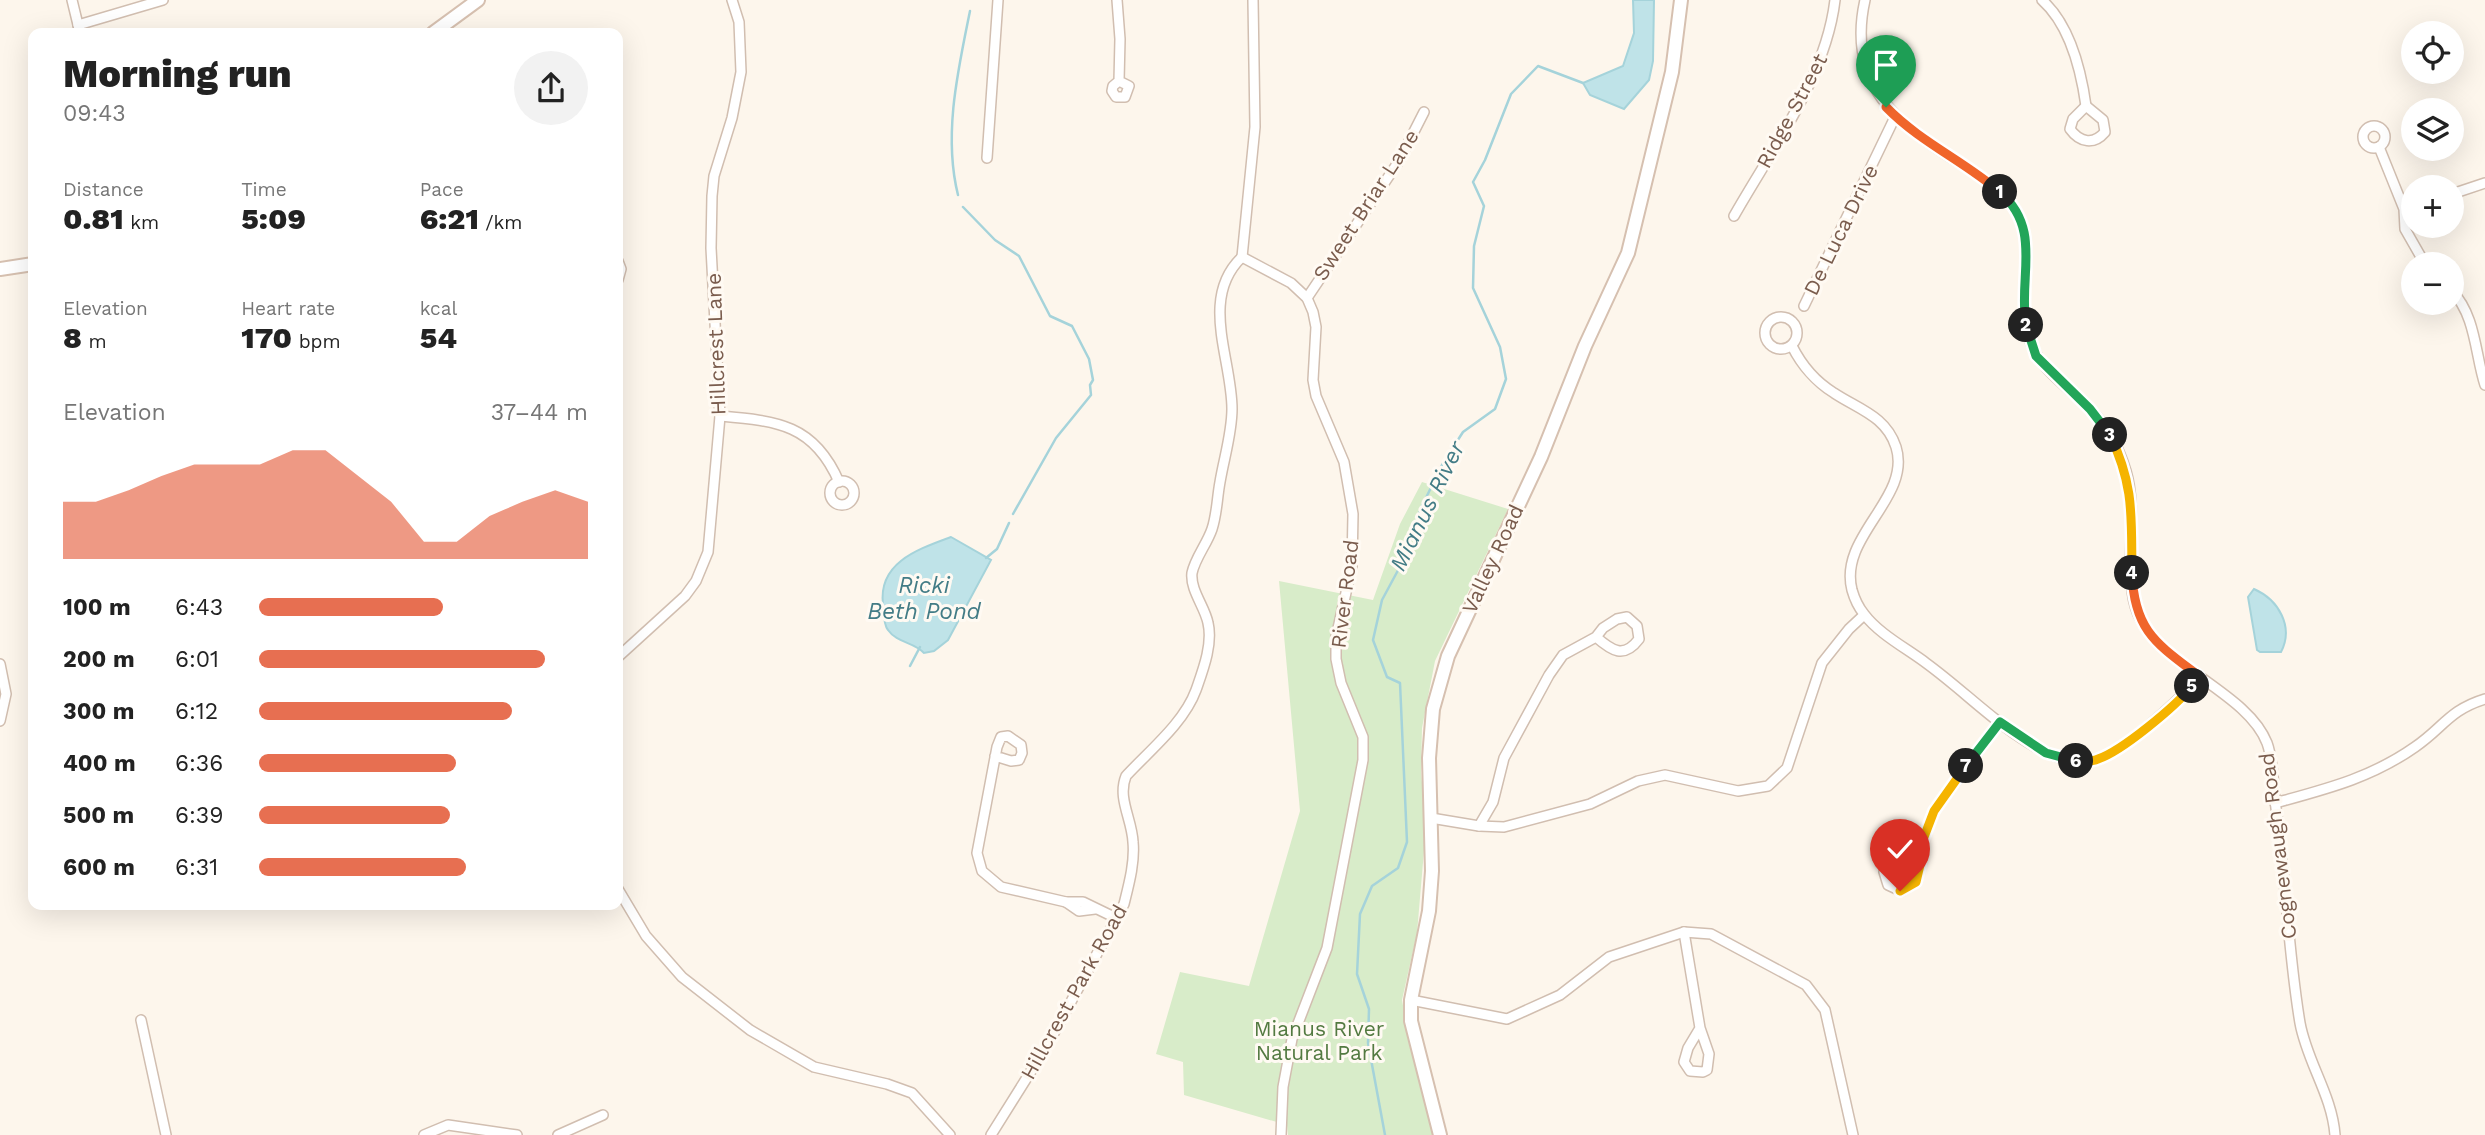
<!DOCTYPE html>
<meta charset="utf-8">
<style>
:root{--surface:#fff;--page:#f2f2f2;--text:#222;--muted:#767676;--accent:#e76f51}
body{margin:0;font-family:"Work Sans",sans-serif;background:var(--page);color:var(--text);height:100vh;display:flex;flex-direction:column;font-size:26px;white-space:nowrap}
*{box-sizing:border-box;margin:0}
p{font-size:23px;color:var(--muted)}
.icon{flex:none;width:38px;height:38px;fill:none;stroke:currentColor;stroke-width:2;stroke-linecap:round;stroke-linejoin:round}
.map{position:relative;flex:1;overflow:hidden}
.drawer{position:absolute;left:28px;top:28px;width:595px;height:882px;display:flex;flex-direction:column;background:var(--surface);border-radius:14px;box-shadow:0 7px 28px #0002}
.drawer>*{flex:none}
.tools{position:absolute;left:2401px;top:21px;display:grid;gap:14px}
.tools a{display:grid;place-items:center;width:63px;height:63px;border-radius:50%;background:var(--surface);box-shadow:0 7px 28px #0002;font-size:35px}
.pin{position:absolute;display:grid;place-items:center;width:60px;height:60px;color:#fff;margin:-72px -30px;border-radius:50% 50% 50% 0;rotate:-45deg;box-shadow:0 0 7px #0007}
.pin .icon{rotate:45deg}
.km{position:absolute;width:35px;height:35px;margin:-18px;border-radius:50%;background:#222;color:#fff;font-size:19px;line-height:35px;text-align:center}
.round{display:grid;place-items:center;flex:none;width:74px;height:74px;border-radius:37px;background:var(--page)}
.summary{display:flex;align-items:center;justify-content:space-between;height:119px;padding:0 35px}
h1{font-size:38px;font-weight:800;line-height:52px}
.figures{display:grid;grid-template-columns:repeat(3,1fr);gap:10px;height:119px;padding:7px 35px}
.figures div{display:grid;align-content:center}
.figures b{font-size:30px;font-weight:800}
.figures small{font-size:19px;font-weight:400}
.figures p{font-size:19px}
.chart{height:196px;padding:14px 35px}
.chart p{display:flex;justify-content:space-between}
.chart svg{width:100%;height:126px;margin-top:7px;fill:var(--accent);opacity:.7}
ul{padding:0 35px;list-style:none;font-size:23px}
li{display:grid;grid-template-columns:112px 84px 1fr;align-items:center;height:52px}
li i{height:18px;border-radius:9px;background:var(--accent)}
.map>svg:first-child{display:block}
.green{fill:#d8ecc9}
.water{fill:#bfe3e8;stroke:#a5d3da;stroke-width:2}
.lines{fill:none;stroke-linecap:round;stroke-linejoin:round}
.stream{stroke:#a5d3da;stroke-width:2.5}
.street-casing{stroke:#d1beb0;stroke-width:12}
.secondary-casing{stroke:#d6c0b0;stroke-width:16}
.street{stroke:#fff;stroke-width:9}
.secondary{stroke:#fff;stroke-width:12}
.split-1-casing{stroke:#fff;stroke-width:14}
.split-2-casing{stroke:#fff;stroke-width:14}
.split-3-casing{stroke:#fff;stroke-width:14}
.split-4-casing{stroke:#fff;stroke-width:14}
.split-5-casing{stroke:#fff;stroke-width:14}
.split-6-casing{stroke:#fff;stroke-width:14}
.split-7-casing{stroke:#fff;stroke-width:14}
.split-8-casing{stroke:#fff;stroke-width:14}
.split-1{stroke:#f0652b;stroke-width:9}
.split-2{stroke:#22a559;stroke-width:9}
.split-3{stroke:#22a559;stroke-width:9}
.split-4{stroke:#f5b400;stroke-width:9}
.split-5{stroke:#f0652b;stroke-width:9}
.split-6{stroke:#f5b400;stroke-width:9}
.split-7{stroke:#22a559;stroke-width:9}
.split-8{stroke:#f5b400;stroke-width:9}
.labels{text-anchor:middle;stroke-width:6;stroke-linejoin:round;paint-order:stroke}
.street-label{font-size:21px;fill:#7a5c4d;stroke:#fffaf3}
.park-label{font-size:21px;fill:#537a41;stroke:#fffaf3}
.water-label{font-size:23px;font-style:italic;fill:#437c86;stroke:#fffaf3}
</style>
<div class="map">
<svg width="2485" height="1135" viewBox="0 0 2485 1135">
<rect width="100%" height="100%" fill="#fdf6ec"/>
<polygon class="green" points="1422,482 1508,509 1435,661 1422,728 1421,772 1426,827 1417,933 1402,1000 1411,1049 1435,1135 1288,1135 1287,1125 1184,1095 1183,1062 1156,1054 1180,972 1249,986 1300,811 1279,581 1373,600 1400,524"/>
<g class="water">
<polygon points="1633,0 1654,0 1653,61 1649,80 1624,109 1590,95 1583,83 1623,66 1634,33"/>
<path d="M951,537L991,560L948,640L934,651L924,653C914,642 897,643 888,630C883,624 884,612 883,604C878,562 919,549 951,537Z"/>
<path d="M2254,589C2279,600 2294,627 2281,652H2260L2257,650L2248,597Z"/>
</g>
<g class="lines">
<g class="stream">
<path d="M958,195C943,135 958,70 970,11"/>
<polyline points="963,207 995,240 1019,256 1050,316 1072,326 1089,359 1093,380 1090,385 1091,395 1056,438 1013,514"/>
<polyline points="986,558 997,549 1009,523"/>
<polyline points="910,666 920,647"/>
<polyline points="1385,1135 1368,1043 1369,1009 1357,974 1360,914 1372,886 1398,868 1407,842 1400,683 1387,677 1373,640 1382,600 1403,561 1421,508 1443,463 1463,432 1495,409 1506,379 1500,347 1473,288 1474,246 1484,206 1473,182 1485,160 1511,94 1538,66 1583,83"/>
</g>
<defs>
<g id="street">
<polyline points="72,0 80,33"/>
<polyline points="1117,0 1120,39 1119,81 1113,86 1112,91 1116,97 1125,97 1129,86 1119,81"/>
<path d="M1865,0C1846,84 1897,125 1963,165C1982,177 2006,191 2017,212C2038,252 2015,298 2030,341C2040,370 2069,387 2090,409C2107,426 2119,448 2126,471C2139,514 2122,578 2138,614C2162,668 2247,692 2267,743C2274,762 2273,787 2276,808C2286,879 2288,952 2300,1023C2307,1062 2332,1095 2335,1135"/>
<path d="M2042,0C2070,25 2081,70 2086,106"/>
<polyline points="78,25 163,0"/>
<path d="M2086,106L2103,120L2105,132C2094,145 2080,143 2070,129L2073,119Z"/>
<circle cx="2374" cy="137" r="11"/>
<polyline points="2379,147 2404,209 2405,229 2425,264"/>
<polyline points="987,158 998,0"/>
<polyline points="2452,194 2485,183"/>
<path d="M1734,216C1772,149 1826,77 1835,0"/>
<polyline points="1242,257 1291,283 1307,298 1313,312 1316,327 1313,380 1316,396 1344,462 1353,514 1352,566 1336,637 1336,659 1341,683 1363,737 1363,760 1327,948 1292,1039 1283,1087 1281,1135"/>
<polyline points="1242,257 1255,127 1253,0"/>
<polyline points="618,261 621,269 618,280"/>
<path d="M2452,291C2476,316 2475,354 2485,385"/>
<polyline points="1307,298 1399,161 1424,112"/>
<polyline points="1804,306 1895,117"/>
<circle cx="1781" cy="333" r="16"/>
<path d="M1792,346C1801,364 1816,382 1834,393C1858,409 1886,416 1896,447C1912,498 1838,536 1852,590C1854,597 1859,608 1864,614C1879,634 1906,648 1926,663C1966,692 2001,730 2045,752C2058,759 2083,764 2097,760C2123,751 2182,699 2199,676"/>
<path d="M720,416C777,421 814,424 839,482"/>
<circle cx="842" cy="493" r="12"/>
<polyline points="618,657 685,596 696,581 708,552 720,416 711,248 712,196 714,176 732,118 741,72 739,22 732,0"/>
<polyline points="0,664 6,694 0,721"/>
<polyline points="995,756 1011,761 1019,760 1022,753 1021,745 1008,736 1001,737 997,747 977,853 982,871 1001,887 1066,902 1083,902 1116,918"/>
<path d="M2275,803C2326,789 2371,778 2415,747C2443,728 2449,710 2485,699"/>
<path d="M1431,818L1479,826L1493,802L1504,758L1549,675L1563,655L1596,637L1603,628L1617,619L1627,617L1637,626L1639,639C1624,659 1612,651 1596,637"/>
<polyline points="1479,826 1504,827 1590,804 1638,781 1665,775 1738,791 1768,786 1787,768 1822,663 1849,629 1864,615"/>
<path d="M1916,858C1903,860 1892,861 1884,872L1888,885L1901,891L1916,882L1920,865L1916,858L1934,811L2000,722"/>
<polyline points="618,889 646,936 682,977 750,1030 814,1067 887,1084 912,1093 950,1135"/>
<polyline points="1066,902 1079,911 1095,909"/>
<polyline points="1684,932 1700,1028 1709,1054 1707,1070 1703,1072 1690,1071 1684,1062 1688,1048 1700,1028"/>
<polyline points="1411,1000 1507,1019 1560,995 1609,957 1684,932 1711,934 1806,985 1825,1010 1853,1135"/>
<polyline points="141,1020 166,1135"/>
<polyline points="424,1135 448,1125 517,1135"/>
<polyline points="558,1135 603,1115"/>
<path d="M991,1135L1048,1044L1124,904C1129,884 1135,862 1133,842C1132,819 1117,798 1126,776C1149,751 1184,723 1196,690C1203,670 1213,644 1208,623C1205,607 1190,590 1192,573C1195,558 1207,544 1212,529C1217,514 1217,498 1220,482C1224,458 1232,433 1232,409C1232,359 1199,298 1242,257"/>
</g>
<g id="secondary">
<polyline points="433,33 478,0"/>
<polyline points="0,269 33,264"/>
<polyline points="1440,1135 1411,1021 1411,1000 1429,911 1432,871 1429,758 1433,709 1448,656 1541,457 1585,346 1628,253 1672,72 1681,0"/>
</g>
</defs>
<use href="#street" class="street-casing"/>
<use href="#secondary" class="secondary-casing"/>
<use href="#street" class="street"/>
<use href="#secondary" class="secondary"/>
</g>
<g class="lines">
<defs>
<path id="split-1" d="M1886,107C1920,142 1964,161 2000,192"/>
<path id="split-2" d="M2000,192C2043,230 2018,276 2026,325"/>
<polyline id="split-3" points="2026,325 2036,356 2090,409 2110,435"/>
<path id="split-4" d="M2110,435C2135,487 2131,518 2132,573"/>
<path id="split-5" d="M2132,573C2134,631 2157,644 2199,676L2192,686"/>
<path id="split-6" d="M2076,761C2083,761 2092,762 2098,759C2122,751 2176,706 2192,686"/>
<polyline id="split-7" points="1966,766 2000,722 2046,753 2076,761"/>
<polyline id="split-8" points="1900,891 1916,882 1920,865 1916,858 1934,811 1966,766"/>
</defs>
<use href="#split-1" class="split-1-casing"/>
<use href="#split-2" class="split-2-casing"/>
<use href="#split-3" class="split-3-casing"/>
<use href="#split-4" class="split-4-casing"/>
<use href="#split-5" class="split-5-casing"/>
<use href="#split-6" class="split-6-casing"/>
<use href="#split-7" class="split-7-casing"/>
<use href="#split-8" class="split-8-casing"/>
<use href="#split-1" class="split-1"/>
<use href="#split-2" class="split-2"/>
<use href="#split-3" class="split-3"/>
<use href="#split-4" class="split-4"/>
<use href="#split-5" class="split-5"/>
<use href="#split-6" class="split-6"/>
<use href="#split-7" class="split-7"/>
<use href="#split-8" class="split-8"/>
</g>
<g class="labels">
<g class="street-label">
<text transform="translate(1792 111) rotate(-62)" y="7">Ridge Street</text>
<text transform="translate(1366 205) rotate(-57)" y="7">Sweet Briar Lane</text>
<text transform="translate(1841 230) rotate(-64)" y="7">De Luca Drive</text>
<text transform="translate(716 344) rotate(-92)" y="7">Hillcrest Lane</text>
<text transform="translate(1493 559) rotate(-65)" y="7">Valley Road</text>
<text transform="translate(1345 594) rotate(-83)" y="7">River Road</text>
<text transform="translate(2278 846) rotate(-97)" y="7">Cognewaugh Road</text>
<text transform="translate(1074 992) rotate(-61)" y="7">Hillcrest Park Road</text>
</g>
<g class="park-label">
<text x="1319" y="1036">Mianus River<tspan x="1319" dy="24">Natural Park</tspan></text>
</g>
<g class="water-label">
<text transform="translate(1427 506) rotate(-64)" y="8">Mianus River</text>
<text x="924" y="593">Ricki<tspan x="924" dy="26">Beth Pond</tspan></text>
</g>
</g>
</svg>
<div class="tools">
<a><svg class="icon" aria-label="locate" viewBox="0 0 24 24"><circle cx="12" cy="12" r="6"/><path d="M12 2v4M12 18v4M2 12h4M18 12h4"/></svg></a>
<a><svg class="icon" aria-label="layers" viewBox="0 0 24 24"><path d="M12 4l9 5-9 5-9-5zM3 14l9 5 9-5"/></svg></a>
<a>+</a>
<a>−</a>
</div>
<div class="pin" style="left:1886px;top:107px;background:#1e9e55"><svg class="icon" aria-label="arrive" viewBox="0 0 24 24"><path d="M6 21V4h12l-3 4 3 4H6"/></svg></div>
<div class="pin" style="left:1900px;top:891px;background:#d93025"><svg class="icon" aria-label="check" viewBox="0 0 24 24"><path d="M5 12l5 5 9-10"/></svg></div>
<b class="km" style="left:2000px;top:192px">1</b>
<b class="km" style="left:2026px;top:325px">2</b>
<b class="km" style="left:2110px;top:435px">3</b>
<b class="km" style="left:2132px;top:573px">4</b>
<b class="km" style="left:2192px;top:686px">5</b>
<b class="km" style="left:2076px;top:761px">6</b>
<b class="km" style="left:1966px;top:766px">7</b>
<section class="drawer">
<div class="summary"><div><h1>Morning run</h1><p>09:43</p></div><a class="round"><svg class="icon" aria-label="share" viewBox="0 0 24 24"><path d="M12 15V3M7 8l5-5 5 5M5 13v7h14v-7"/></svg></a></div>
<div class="figures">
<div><p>Distance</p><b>0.81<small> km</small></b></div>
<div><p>Time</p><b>5:09</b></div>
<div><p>Pace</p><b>6:21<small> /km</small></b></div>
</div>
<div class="figures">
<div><p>Elevation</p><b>8<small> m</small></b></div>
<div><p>Heart rate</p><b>170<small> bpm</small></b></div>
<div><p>kcal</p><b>54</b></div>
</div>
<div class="chart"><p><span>Elevation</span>37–44 m</p>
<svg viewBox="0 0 160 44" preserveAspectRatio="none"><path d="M0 44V24L10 24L20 20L30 15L40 11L50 11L60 11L70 6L80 6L90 15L100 24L110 38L120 38L130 29L140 24L150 20L160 24V44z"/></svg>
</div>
<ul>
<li><b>100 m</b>6:43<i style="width:56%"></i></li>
<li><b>200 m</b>6:01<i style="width:87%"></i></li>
<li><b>300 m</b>6:12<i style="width:77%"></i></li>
<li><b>400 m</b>6:36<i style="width:60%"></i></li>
<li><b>500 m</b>6:39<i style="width:58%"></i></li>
<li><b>600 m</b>6:31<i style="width:63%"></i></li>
</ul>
</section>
</div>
